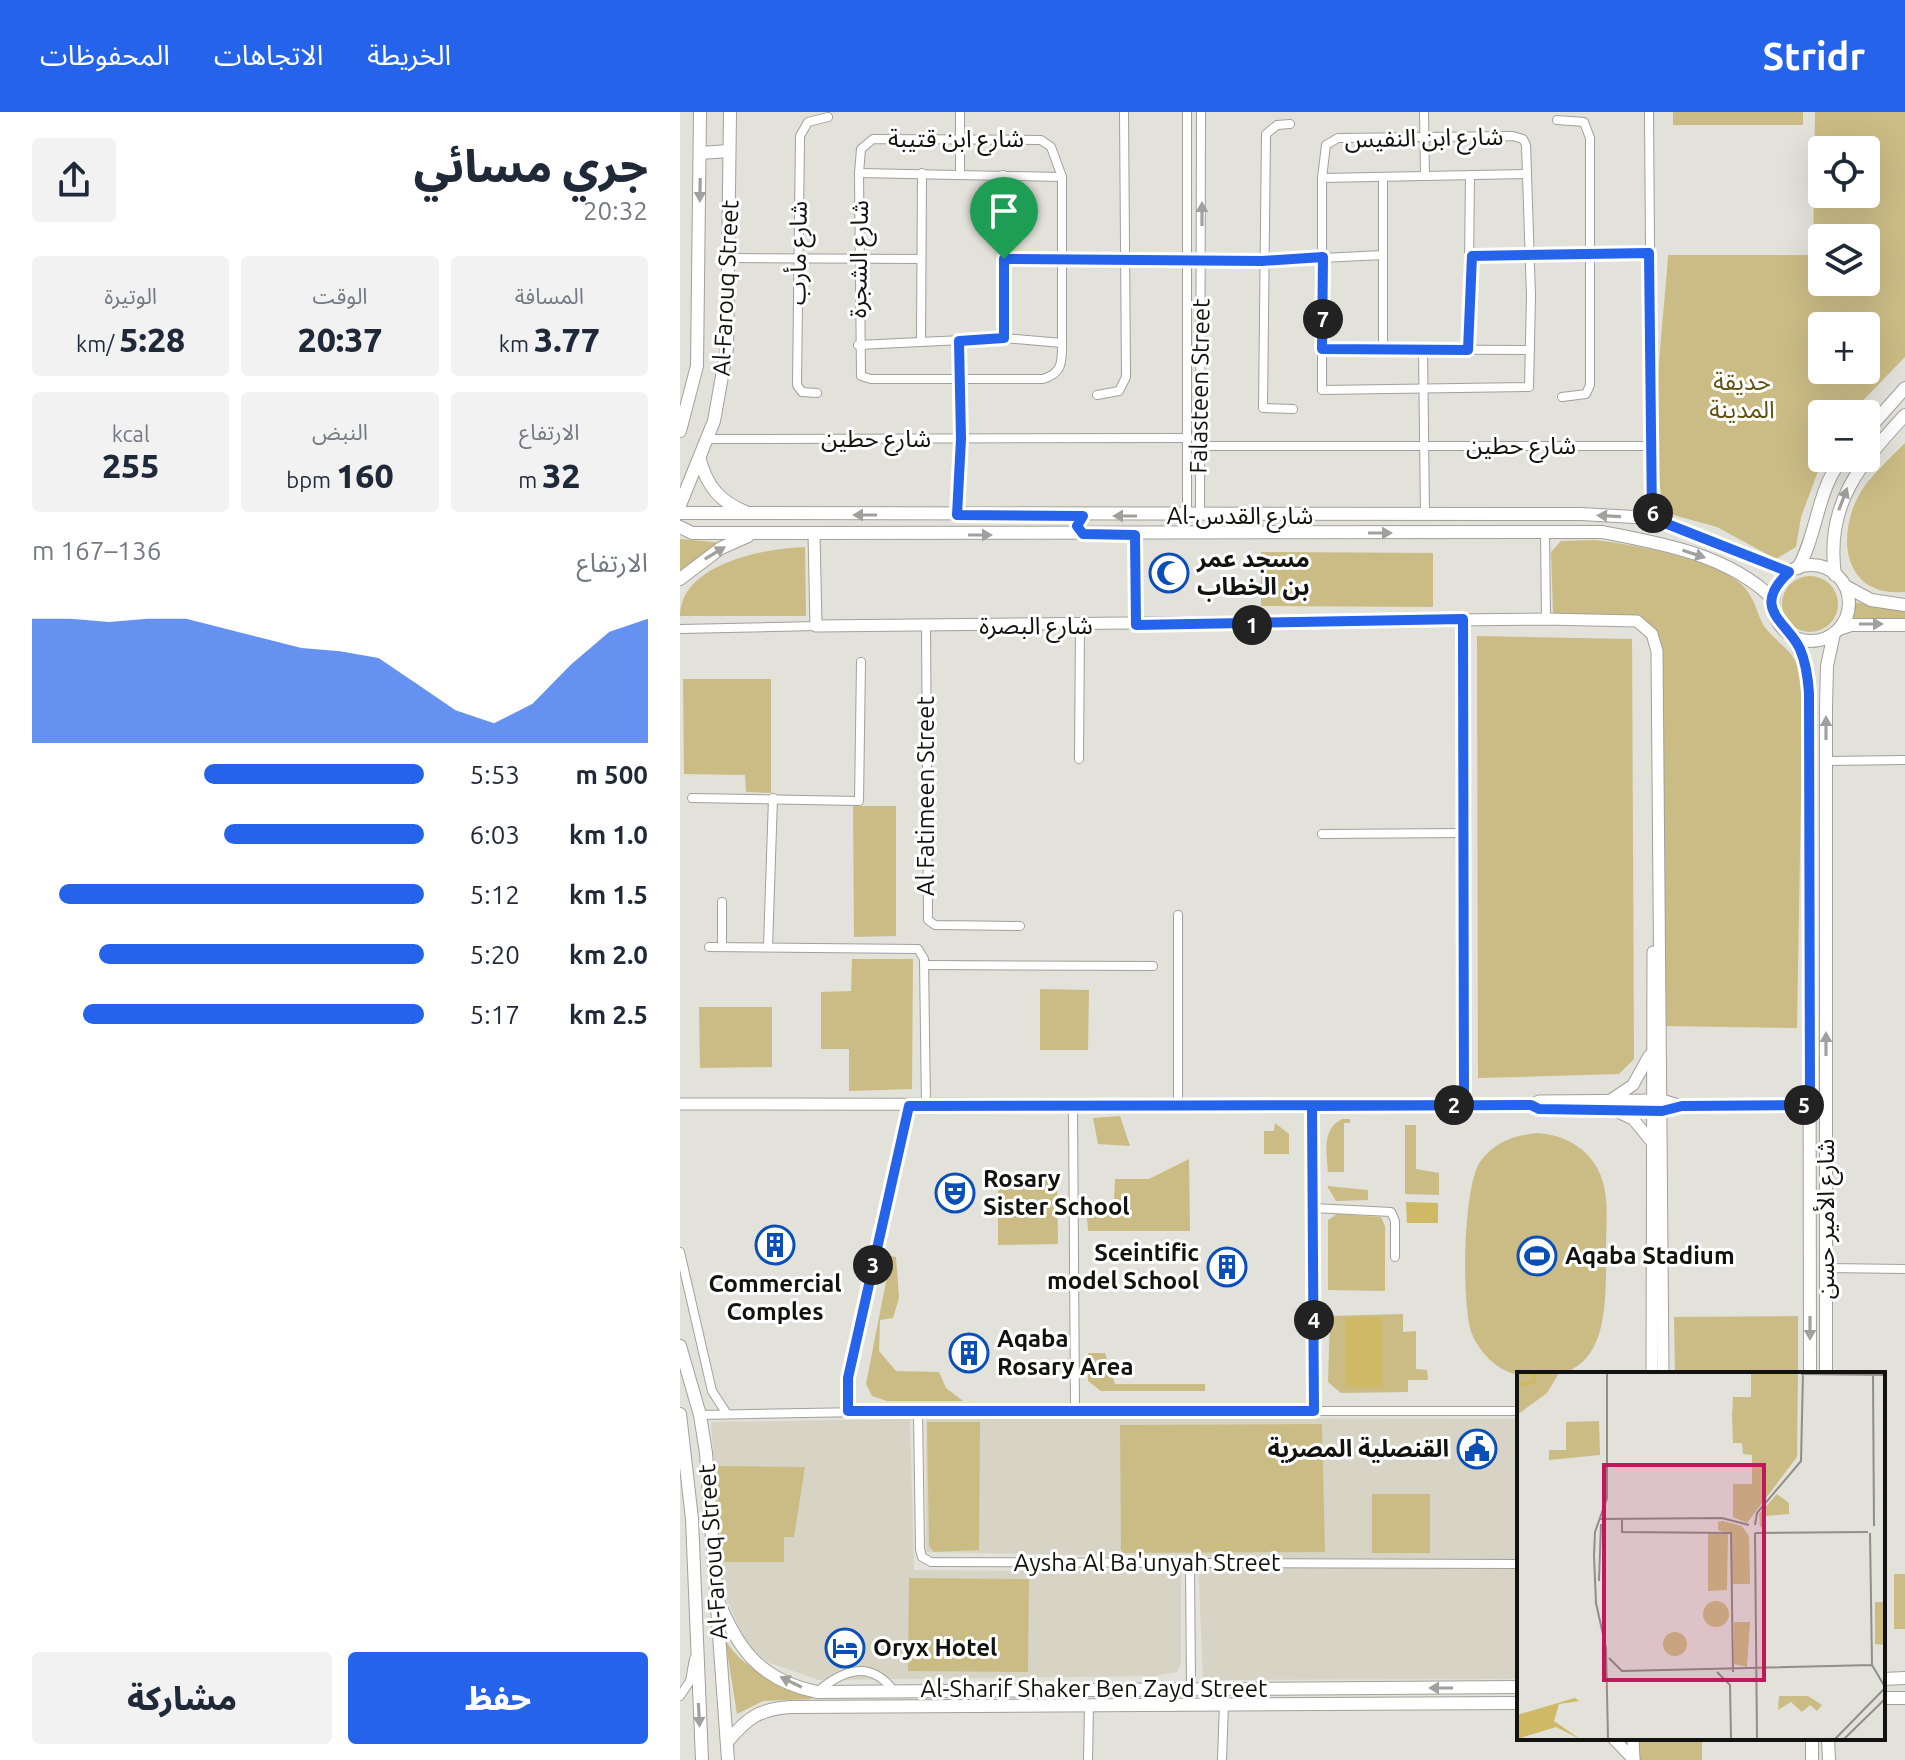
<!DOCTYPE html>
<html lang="ar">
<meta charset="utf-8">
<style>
:root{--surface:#fff;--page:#f2f2f3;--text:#1f2937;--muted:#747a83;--accent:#2563eb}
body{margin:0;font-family:Ubuntu,"Noto Sans Arabic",sans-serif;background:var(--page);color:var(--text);direction:rtl;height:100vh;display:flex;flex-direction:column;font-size:30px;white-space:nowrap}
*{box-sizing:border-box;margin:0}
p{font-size:26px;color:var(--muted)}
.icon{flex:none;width:44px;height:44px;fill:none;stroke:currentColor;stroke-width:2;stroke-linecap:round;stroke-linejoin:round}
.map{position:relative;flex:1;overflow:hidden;direction:ltr}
.drawer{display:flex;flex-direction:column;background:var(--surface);width:680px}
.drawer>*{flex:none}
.buttons{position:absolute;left:1128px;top:24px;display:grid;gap:16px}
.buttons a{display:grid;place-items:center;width:72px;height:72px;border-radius:8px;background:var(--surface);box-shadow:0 8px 32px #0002;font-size:40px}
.pin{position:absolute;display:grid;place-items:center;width:68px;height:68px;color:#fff;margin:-82px -34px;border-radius:50% 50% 50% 0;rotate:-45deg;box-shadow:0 0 8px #0007}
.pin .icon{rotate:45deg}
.km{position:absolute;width:40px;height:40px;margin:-20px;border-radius:50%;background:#222;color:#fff;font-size:22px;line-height:40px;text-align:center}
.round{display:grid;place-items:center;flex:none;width:84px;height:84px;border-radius:8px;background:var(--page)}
.head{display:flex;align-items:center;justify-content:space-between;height:136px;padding:0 32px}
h1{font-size:44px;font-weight:800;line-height:60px}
.metrics{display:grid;grid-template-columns:repeat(3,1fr);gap:12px;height:136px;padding:8px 32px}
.metrics div{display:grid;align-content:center;border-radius:8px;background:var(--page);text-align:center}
.metrics b{font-size:34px;font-weight:800}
.metrics small{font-size:22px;font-weight:400}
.metrics p{font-size:22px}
.chart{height:224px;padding:16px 32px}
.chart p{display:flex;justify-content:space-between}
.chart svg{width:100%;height:144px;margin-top:8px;fill:var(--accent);opacity:.7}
.primary-button{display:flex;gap:16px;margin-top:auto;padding:16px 32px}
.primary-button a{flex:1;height:92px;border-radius:8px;background:var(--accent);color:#fff;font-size:32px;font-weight:800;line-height:92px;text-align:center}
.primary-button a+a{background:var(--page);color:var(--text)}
ul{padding:0 32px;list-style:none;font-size:26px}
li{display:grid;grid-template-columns:128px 96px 1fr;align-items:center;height:60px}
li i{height:20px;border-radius:10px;background:var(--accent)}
header{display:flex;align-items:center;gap:48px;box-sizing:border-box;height:112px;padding:0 40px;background:var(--accent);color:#fff}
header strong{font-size:38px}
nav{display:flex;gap:44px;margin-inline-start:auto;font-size:28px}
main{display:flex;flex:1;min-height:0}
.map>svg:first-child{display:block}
.built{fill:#d7d4c6}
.green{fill:#cbbc86;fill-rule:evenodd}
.water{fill:#cfb964}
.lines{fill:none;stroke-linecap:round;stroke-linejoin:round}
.street-casing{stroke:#a2a09a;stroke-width:10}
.secondary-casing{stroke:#a2a09a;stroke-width:13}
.primary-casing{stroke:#a2a09a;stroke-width:14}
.street{stroke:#fff;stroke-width:8}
.secondary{stroke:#fff;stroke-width:11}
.primary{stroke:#fff;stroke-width:12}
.oneway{fill:#a0a09f}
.route-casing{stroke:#fff;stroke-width:16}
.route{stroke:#2563eb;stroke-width:10}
.labels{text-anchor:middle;stroke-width:6;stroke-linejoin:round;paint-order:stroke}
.street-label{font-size:24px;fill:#121210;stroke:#fff}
.park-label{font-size:24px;fill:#615110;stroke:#fff}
.poi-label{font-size:24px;font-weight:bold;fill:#121210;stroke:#fff;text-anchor:start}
.inset-river{fill:none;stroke:#cfb964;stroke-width:4}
.inset-road{fill:none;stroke:#8f8e89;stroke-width:2}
.view{fill:#c2185b;fill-opacity:0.15;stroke:#c2185b;stroke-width:4}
.inset-edge{fill:none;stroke:#121210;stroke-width:4}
</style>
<header>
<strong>Stridr</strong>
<nav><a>الخريطة</a><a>الاتجاهات</a><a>المحفوظات</a></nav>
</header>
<main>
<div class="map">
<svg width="1225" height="1648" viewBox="0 0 1225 1648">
<rect width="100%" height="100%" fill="#e2e1da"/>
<g class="built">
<polygon points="246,1305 839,1307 839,1567 523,1568 518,1445 246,1440"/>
<polygon points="230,1307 234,1458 501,1460 501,1551 497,1560 474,1564 139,1568 87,1550 65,1529 42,1476 31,1310"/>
</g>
<g class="green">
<rect x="993" y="0" width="130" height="13"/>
<path d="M1135,0H1225V245L1170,302H1142L1143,346L1121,405L1116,435L1096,447L1037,415L986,401C965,338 984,212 988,143H1133ZM1142,38H1186V82H1142ZM1142,126H1186V170H1142ZM1142,214H1186V258H1142Z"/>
<path d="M1225,331V480C1158,486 1155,414 1186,372C1198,357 1212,344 1225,331Z"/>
<polygon points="0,427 45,431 0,462"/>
<path d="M915,428C952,432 1034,447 1061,472C1078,488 1076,506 1088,519C1107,540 1113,537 1123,567L1117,916L981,914L977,524L958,507L880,505L873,501L871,440L881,429Z"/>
<path d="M125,435L126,504H0C0,452 85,436 125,435Z"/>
<polygon points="581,440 753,441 753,495 581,494"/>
<circle cx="1130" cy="492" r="28"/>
<polygon points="1174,490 1225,499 1225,507 1174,508"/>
<polygon points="797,524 952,527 954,947 939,962 798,966"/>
<polygon points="3,567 91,567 91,681 66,680 65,663 4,662"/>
<polygon points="173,694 216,694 216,824 174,825"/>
<polygon points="172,847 233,847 232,977 169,979 169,937 141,937 141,880 171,879"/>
<polygon points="360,877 409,878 408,938 360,938"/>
<polygon points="19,895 92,895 92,955 20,956"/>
<polygon points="440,1004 450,1034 418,1032 413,1006"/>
<path d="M662,1007H670V1011H664V1060H648C647,1040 641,1018 662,1007Z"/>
<polygon points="595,1011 609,1022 609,1042 584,1042 584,1019 594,1019"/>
<polygon points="725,1013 736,1013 736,1057 759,1061 759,1083 725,1082"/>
<path d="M858,1021C881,1023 901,1032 914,1051C931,1075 926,1107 926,1134C926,1202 930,1279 835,1262C816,1258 799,1239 792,1222C781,1194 783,1074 800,1050C814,1030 835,1023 858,1021Z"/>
<polygon points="509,1047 510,1119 408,1119 406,1092 434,1091 435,1067 469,1067"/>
<polygon points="318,1067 377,1067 378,1132 318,1133"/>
<polygon points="647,1074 688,1078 688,1088 656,1089"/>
<polygon points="657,1102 701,1105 705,1114 705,1179 648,1178 648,1108"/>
<polygon points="211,1144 216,1145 219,1186 213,1206 200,1208 199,1239 216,1259 259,1260 266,1276 283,1289 207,1289 192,1284 186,1272"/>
<polygon points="723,1202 723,1220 736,1219 736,1257 747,1258 748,1268 728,1268 728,1280 661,1281 648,1270 650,1204"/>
<polygon points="1118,1204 1118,1262 995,1262 994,1205"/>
<polygon points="408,1241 425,1241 435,1272 525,1272 525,1279 421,1279 408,1269"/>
<polygon points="247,1310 300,1310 299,1438 254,1440 249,1434"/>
<polygon points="642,1312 645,1440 441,1441 440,1313"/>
<polygon points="35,1354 125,1355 114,1425 104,1425 104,1450 43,1450"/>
<rect x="692" y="1382" width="58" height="59"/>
<rect x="1214" y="1462" width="11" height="55"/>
<polygon points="229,1466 349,1467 348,1560 228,1559"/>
<path d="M45,1527C63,1559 98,1570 132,1582V1587L83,1589L57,1602Z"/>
<polygon points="955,1626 1022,1626 1022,1648 960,1648"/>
</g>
<g class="water">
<polygon points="726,1090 758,1091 758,1111 727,1111"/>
<polygon points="665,1205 702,1205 702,1275 666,1275"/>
</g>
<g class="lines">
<defs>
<g id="street">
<polyline points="507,0 507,403"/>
<polyline points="744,0 745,64"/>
<polyline points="969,0 972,406"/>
<polyline points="877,8 904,10 910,26 910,273 906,282 882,285"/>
<polyline points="610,12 597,13 586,22 583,296 613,297"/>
<polygon points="833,24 843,27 846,33 851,184 849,275 642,278 642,66 646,33 658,26"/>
<path d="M193,27L361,28L371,35L382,65V231C382,249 383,261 363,267H191L181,264L179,61L181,37Z"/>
<polyline points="179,61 382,65"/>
<polyline points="280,62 280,0"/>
<polyline points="323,63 324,226"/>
<polyline points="642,66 847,62"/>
<polyline points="792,144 969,141"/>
<polyline points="50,146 241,147"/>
<polyline points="324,147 582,149 703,143"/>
<polyline points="241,228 242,61"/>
<polyline points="178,233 324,226 382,231"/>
<polyline points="642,237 850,238"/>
<polyline points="703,237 703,65"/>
<polyline points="743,238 745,402"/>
<polyline points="788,238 790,63"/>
<polyline points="137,281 122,280 117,273 120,24 128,10 148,5"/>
<polyline points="417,283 439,279 446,265 444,0"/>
<polyline points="28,327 508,326"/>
<polyline points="518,334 972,334"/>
<polyline points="277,403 281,327 279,229"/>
<polyline points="520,403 521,0"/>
<polyline points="865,420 866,507"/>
<polyline points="455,423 456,513"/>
<polyline points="783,507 784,993"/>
<polyline points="246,514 248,808 255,813 340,814"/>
<polyline points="0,517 136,514"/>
<polyline points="399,647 400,514"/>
<polyline points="1145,649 1225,648"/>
<polyline points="12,686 179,689 181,550"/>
<polyline points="642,722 782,721"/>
<polyline points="42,790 42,835"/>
<polyline points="498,803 498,994"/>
<polyline points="88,834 93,686"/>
<polyline points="29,835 238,837 244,847 246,994"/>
<polyline points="245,853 473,854"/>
<polyline points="393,994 395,1298"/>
<polyline points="632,994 634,1299"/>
<polyline points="633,1096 711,1100 715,1109 715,1145"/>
<polyline points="0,1140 32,1279 47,1302"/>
<polyline points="1147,1156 1225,1157"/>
<polyline points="168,1299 168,1266 229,994"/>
<polyline points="238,1299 240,1437 242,1445 251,1450 839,1452"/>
<polyline points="20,1303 238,1299 839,1299"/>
<polyline points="510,1451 511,1576"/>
<path d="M137,1580C164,1557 190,1548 214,1579"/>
<polyline points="0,1584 10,1569 14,1547"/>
<polyline points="408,1648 409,1593"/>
<polyline points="542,1648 544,1591"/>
</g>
<g id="secondary">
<polyline points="134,421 136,514 866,507 957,509 972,522 977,539 983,1262"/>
<polyline points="932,987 953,973 969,944"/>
<polyline points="0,992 851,993 859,997 982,999 1002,994 1130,993"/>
<polyline points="851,993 859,989 982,988 1002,994"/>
<polyline points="938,1000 953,1007 971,1029"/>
<polyline points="972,1262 973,840"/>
<polyline points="933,1626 954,1648"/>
<polyline points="953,1626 954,1648"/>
</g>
<g id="primary">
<polyline points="20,41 49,39"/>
<polyline points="0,319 17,254 20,0"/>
<polyline points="1186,320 1225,276"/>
<path d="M20,348C27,374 40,390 66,400"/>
<polyline points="0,393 34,309 47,236 50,0"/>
<polyline points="0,401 901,402 972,406 1109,460"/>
<path d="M0,415L12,421L922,420C981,431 1049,443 1093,487"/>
<circle cx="1131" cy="491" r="38"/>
<path d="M1118,456C1138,421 1137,376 1163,346"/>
<path d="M1155,463C1145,392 1180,352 1225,303"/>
<polyline points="0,467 41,436 68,424"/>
<polyline points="1165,474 1191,488 1225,493"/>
<polyline points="1159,517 1171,513 1225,513"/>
<polyline points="1113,525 1125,551 1129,581 1130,1262"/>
<polyline points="0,1234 20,1303 26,1341 48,1648"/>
<polyline points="1146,1262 1146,595 1147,554 1154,521"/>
<polyline points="0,1302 12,1407 22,1648"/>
<path d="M36,1484C58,1536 77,1567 137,1580L839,1575"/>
<polyline points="1203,1567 1225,1566"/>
<polyline points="1203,1586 1225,1586"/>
<polyline points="1148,1626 1149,1648"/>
<path d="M48,1629C68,1605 80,1597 111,1595L839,1591"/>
<polyline points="1132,1648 1132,1626"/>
</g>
</defs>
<use href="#street" class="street-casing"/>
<use href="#secondary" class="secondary-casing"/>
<use href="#primary" class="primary-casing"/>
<use href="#street" class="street"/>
<use href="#secondary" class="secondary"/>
<use href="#primary" class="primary"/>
</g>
<defs><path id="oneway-solid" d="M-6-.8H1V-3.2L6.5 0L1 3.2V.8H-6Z" transform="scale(2)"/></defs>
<g class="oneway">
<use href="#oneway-solid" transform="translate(20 78) rotate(91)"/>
<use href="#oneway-solid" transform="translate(522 102) rotate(-90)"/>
<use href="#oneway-solid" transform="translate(1163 387) rotate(-69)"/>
<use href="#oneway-solid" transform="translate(185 403) rotate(180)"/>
<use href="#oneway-solid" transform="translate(445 404) rotate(-180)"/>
<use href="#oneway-solid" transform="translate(929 404) rotate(-177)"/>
<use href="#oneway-solid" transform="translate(700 421)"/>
<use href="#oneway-solid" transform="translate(300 423)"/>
<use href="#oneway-solid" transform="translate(35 441) rotate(-31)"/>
<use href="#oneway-solid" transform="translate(1014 442) rotate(18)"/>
<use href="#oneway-solid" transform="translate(1191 512)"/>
<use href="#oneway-solid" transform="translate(1146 616) rotate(-90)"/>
<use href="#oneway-solid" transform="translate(1146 932) rotate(-90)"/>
<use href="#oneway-solid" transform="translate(1130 1216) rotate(90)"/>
<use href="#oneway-solid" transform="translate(111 1570) rotate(-154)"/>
<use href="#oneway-solid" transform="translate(761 1576) rotate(180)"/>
<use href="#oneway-solid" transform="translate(19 1603) rotate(87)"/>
</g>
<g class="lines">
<defs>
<path id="route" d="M324,147V226L279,229L281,327L277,403L403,404L397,414L403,422L455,423L456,513L783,507L784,993C599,993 414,994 229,994L168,1266V1299H634L632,994C705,993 778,993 851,993L859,997L982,999L1002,994L1130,993L1129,581C1128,566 1126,551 1120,537C1108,510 1069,497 1109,460L972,406L969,141L792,144L788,238L642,237L643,145L582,149L324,147"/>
</defs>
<use href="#route" class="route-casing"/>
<use href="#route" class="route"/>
</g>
<defs>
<symbol id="mosque-ring" viewBox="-11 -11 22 22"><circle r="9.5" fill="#fff" stroke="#0a4eb8" stroke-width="1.5"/><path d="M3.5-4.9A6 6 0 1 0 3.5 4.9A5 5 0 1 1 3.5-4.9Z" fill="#0a4eb8"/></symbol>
<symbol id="theatre-ring" viewBox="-11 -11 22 22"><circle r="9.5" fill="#fff" stroke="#0a4eb8" stroke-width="1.5"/><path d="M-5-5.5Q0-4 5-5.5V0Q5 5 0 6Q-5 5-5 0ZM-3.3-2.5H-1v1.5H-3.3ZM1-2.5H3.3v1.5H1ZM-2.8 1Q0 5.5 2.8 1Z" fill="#0a4eb8"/></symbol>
<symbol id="building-ring" viewBox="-11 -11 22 22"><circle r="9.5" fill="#fff" stroke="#0a4eb8" stroke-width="1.5"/><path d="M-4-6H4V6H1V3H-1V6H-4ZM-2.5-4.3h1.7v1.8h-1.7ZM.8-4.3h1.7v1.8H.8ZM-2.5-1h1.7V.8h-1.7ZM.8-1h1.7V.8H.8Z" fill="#0a4eb8"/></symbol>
<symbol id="stadium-ring" viewBox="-11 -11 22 22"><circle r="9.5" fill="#fff" stroke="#0a4eb8" stroke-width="1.5"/><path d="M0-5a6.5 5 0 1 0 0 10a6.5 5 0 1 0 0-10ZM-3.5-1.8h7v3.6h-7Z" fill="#0a4eb8"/></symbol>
<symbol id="civic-ring" viewBox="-11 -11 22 22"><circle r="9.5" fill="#fff" stroke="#0a4eb8" stroke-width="1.5"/><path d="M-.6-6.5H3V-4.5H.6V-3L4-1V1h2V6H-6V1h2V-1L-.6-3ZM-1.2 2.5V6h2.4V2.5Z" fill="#0a4eb8"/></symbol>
<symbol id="hotel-ring" viewBox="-11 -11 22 22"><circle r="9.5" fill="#fff" stroke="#0a4eb8" stroke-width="1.5"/><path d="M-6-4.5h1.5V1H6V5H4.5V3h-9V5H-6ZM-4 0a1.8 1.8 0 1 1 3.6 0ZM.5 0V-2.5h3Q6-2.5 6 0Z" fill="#0a4eb8"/></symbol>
</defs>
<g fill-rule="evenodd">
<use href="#mosque-ring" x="467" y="439" width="44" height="44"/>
<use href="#theatre-ring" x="253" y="1059" width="44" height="44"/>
<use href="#building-ring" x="73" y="1111" width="44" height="44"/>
<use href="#stadium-ring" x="835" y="1122" width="44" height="44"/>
<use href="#building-ring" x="525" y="1133" width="44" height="44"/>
<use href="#building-ring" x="267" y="1219" width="44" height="44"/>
<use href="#civic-ring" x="775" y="1315" width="44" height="44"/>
<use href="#hotel-ring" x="143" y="1514" width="44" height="44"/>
</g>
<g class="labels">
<g class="street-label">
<text transform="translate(744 26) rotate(-1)" y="8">شارع ابن النفيس</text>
<text x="276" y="35">شارع ابن قتيبة</text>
<text transform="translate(118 141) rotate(-89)" y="8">شارع مأرب</text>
<text transform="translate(179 147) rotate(-89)" y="8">شارع الشجرة</text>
<text transform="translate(46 176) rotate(-87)" y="8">Al-Farouq Street</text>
<text transform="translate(520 274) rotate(-89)" y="8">Falasteen Street</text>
<text x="196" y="335">شارع حطين</text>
<text x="841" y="342">شارع حطين</text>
<text x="560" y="412">Al-شارع القدس</text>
<text x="356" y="522">شارع البصرة</text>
<text transform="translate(246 684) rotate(-90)" y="8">Al Fatimeen Street</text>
<text transform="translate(1146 1107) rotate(-90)" y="8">شارع الأمير حسن</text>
<text transform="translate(33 1440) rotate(-94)" y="8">Al-Farouq Street</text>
<text x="467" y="1459">Aysha Al Ba'unyah Street</text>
<text x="414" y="1585">Al-Sharif Shaker Ben Zayd Street</text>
</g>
<g class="park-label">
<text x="1062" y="278">حديقة<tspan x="1062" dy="28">المدينة</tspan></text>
</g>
<g class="poi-label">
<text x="517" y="455">مسجد عمر<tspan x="517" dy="28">بن الخطاب</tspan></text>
<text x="303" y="1075">Rosary<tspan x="303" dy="28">Sister School</tspan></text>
<text x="519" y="1149" text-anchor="end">Sceintific<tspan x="519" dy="28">model School</tspan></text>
<text x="885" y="1152">Aqaba Stadium</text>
<text x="95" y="1180" text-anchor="middle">Commercial<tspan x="95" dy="28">Comples</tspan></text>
<text x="317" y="1235">Aqaba<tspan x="317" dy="28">Rosary Area</tspan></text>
<text x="769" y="1345" text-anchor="end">القنصلية المصرية</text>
<text x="193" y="1544">Oryx Hotel</text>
</g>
</g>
<g transform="translate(837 1260)">
<rect width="368" height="368" fill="#e2e1da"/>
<path d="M0,1H42L30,21L0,43ZM234,1H281L280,85L230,151L216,145V112H235V83L226,82L225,71H216L215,44L216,25H234ZM82,49L83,83L32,88V78H49V50ZM260,122L272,131V142L249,144V156L243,155L242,142ZM206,149L225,154L232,164L233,212H215L214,162L201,158V150ZM191,161L211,162L210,218L191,219ZM186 242a13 13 0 1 1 26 0a13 13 0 1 1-26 0ZM358,230H368V273L358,272ZM217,250H233L230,295L217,292ZM146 272a12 12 0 1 1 24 0a12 12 0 1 1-24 0ZM291,324L305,333L300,339L293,333L285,340L274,330L261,338L262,324Z" fill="#cbbc86"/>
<path d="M58,326L62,329L42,332L37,349L63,367L39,355L0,367V343Z" fill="#cfb964"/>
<path class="inset-river" d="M0,13L17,10V1"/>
<path class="inset-road" d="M90,1V126L78,160L77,184L79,231L89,276L91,367M284,2L368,3M356,3L357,154M83,147L205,146L232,153M105,148V160L214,161L216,300M238,153L240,141L284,89L286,1M238,161L240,367M238,161L351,160M353,161L355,293L368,315M82,209L84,152M92,286L105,299L355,293M200,300L213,313L214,367M318,367L368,316M327,367L368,327"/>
<path class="view" d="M87,93H247V308H87Z"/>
<rect width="368" height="368" class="inset-edge"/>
</g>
</svg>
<div class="buttons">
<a><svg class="icon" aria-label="locate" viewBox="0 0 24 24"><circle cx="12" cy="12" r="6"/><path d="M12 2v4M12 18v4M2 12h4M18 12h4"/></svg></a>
<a><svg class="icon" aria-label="layers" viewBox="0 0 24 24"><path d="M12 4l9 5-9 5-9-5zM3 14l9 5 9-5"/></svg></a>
<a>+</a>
<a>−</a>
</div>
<div class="pin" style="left:324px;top:147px;background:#1e9e55"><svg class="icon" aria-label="arrive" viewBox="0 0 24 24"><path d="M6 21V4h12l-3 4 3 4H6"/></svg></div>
<b class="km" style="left:572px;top:513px">1</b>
<b class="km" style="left:774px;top:993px">2</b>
<b class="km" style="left:193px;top:1153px">3</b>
<b class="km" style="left:634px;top:1208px">4</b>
<b class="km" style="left:1124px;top:993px">5</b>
<b class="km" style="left:973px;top:401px">6</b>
<b class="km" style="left:643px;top:207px">7</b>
</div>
<section class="drawer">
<div class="head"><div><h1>جري مسائي</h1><p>20:32</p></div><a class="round"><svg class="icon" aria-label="share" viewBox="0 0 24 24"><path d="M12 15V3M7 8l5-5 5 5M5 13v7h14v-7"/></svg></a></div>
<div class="metrics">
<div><p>المسافة</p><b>3.77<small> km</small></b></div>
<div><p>الوقت</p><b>20:37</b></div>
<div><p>الوتيرة</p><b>5:28<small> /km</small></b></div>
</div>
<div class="metrics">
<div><p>الارتفاع</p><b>32<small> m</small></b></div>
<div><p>النبض</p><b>160<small> bpm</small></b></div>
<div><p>kcal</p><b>255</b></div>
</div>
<div class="chart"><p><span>الارتفاع</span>136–167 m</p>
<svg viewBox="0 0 160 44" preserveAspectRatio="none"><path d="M0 44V6L10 6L20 7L30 6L40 6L50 9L60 12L70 15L80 16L90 18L100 26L110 34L120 38L130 32L140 20L150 10L160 6V44z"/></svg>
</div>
<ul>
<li><b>500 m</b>5:53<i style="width:56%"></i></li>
<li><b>1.0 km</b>6:03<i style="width:51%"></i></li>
<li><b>1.5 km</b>5:12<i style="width:93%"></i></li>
<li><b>2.0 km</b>5:20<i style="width:83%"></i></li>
<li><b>2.5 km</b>5:17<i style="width:87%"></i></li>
</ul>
<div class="primary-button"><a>حفظ</a><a>مشاركة</a></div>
</section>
</main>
